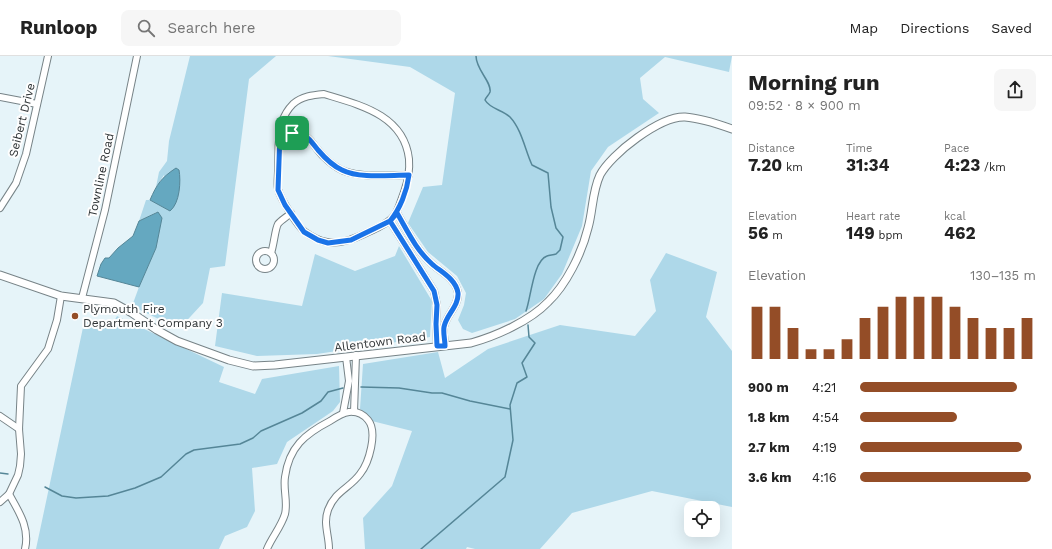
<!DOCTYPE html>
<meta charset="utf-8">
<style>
:root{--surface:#fff;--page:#f6f6f6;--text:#222;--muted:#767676;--line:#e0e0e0;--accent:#944d27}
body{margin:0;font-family:"Work Sans",sans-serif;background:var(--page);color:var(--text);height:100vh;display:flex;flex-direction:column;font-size:15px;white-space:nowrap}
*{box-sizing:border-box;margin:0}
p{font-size:13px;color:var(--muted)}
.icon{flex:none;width:22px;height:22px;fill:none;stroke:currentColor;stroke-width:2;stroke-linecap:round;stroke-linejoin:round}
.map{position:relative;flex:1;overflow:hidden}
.side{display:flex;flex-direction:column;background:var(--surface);width:320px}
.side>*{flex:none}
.tools{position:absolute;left:684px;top:445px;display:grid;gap:8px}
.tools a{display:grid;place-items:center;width:36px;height:36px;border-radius:8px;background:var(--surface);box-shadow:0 4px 16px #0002;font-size:20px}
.pin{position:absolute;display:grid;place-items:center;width:34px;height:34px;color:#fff;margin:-17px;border-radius:8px;box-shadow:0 2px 6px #0006}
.round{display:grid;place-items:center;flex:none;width:42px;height:42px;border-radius:8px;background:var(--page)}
.overview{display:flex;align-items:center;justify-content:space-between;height:68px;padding:0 16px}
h1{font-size:22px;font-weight:700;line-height:30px}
.metrics{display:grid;grid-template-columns:repeat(3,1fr);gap:6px;height:68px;padding:4px 16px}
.metrics div{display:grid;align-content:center}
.metrics b{font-size:17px;font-weight:700}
.metrics small{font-size:11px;font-weight:400}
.metrics p{font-size:11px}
.chart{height:112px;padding:8px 16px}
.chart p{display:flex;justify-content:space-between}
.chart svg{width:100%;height:72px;margin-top:4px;stroke:var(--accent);stroke-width:6}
ul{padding:0 16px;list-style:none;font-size:13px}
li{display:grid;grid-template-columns:64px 48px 1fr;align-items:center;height:30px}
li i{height:10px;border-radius:5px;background:var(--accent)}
header{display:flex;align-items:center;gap:24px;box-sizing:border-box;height:56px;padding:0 20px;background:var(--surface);border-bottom:1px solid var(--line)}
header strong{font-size:19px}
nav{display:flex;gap:22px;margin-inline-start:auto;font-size:14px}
.search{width:280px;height:36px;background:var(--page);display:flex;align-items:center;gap:10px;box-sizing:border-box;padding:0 14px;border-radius:8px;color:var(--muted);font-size:15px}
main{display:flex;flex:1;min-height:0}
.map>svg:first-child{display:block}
.green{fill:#aed8e9}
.water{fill:#65a8c0;stroke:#558697}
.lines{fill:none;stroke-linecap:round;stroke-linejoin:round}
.stream{stroke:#558697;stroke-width:1.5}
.minor-casing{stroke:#778387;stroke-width:8}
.tertiary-casing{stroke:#778387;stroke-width:9}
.minor{stroke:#fff;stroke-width:6}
.tertiary{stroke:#fff;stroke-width:7}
.route-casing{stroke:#fff;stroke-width:8}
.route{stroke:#1a73e8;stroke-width:5}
.poi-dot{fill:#944d27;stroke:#fefefe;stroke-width:1.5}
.labels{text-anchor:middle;stroke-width:4;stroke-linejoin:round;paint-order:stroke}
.street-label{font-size:12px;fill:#303537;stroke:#fefefe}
.poi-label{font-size:12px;fill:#303537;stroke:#fefefe;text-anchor:start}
</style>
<header>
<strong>Runloop</strong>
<div class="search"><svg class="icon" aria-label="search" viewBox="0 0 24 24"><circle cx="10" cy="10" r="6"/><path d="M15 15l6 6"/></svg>Search here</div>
<nav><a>Map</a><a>Directions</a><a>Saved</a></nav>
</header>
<main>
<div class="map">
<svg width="732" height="493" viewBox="0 0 732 493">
<rect width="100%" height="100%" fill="#e6f4f9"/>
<g class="green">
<polygon points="190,0 276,0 249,23 225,210 210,212 203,247 179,273 132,250 139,231 156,192 157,156 139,165 146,144 150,144 170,155 164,119 156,131 159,116 167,105 169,85"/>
<polygon points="328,0 732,0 729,16 665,1 640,22 643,43 659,57 608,91 591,115 582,170 562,218 544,243 515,263 472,277 463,273 458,264 464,249 466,237 457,220 428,196 408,167 423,131 442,129 455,37 410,11"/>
<polygon points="399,190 432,245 430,281 317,298 257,300 215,290 222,237 302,250 315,198 355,215 395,200"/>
<polygon points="666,197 717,216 706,261 732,295 732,451 652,435 572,457 540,493 475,493 467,491 466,493 365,493 363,462 392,430 412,375 372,365 360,353 363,308 438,296 445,322 488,293 560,269 635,280 656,255 650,224"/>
<polygon points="117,260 224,311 219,326 255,338 262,323 339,310 340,346 333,355 287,386 277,408 252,412 255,455 247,471 225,480 219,493 36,493 85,262 111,271"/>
</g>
<g class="water">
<path d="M176,112L179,114C181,125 180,147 170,155L150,144C157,128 161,122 176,112Z"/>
<polygon points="158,156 162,162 156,192 139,231 97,220 101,208 105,202 109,202 118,192 133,180 139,165"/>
</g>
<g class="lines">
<g class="stream">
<path d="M476,0C476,14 492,26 490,36C489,39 486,41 485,44C490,53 503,54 510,61C522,74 525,94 532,109L548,117L551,151L556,172L563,181L560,194L556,198C553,199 549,199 547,200C533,205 531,242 526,255"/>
<polyline points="361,331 399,332 432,337 442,337 470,345 510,353"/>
<polyline points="0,417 8,418"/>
<polyline points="45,431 62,440 76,442 108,440 135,432 161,421 186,398 194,394 240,388 253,382 261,375 302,357 321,345 328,336 343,332"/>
<polyline points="421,493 505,421 513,384 510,349 517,327 527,321 522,307 535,287 529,281 528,269"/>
</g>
<defs>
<g id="minor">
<path d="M324,38C360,49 404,59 409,103C410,115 408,125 404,136C397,155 398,161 379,171C363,178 346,189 327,186C320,185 312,181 305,176C298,171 280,142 278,133C277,127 278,120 278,115C279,99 277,81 282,66C284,60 288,53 293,48C302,40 313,39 324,38Z"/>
<polyline points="0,41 37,48"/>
<path d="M280,77C288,77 297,76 305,80C311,83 313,88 317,93C323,101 334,111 344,115C364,122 388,119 409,119"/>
<polyline points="0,152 16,127 26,98 48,0"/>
<path d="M397,157C407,174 416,194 432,208C441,216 456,223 458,237C459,250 446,259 444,271C443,277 445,284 445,290"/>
<polyline points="390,165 434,235 437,249 436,268 437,290"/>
<circle cx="265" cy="204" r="9"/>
<path d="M271,197C274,189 275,173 278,168C281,164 287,161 291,157"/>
<polyline points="82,242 105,154 137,0"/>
<polyline points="354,356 356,299"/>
<polyline points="343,357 349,325 346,301"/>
<polyline points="0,360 19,373"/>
<path d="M9,438C19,456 30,472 25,493"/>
<polyline points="0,446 9,438 18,419 20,410 21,398 19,373 21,330 48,293 57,264 61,240"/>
<path d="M267,493C272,481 281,471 285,458C288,445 283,434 285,421C289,391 305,378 330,365C336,361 342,357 349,356C357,355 363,358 368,364C378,376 369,407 360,418C350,432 335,435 328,454C323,468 329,479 329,493"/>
</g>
<path id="tertiary" d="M0,219L61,240L114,247L132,257L157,274L177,285L229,304L253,310L275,309L471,287C496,280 530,265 548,246C566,229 582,197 588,172C593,155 592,136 600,119C611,98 660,60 685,61C700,62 718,68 732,73"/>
</defs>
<use href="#minor" class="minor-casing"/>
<use href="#tertiary" class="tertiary-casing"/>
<use href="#minor" class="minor"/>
<use href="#tertiary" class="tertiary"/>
</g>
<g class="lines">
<defs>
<path id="route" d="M292,77C308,78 309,83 318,94C324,101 333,110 342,114C360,123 389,119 409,119C407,135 400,153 390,165L434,235L437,249L436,268L437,290H445C445,284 443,277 444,271C446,259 459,250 458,237C456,223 441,216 432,208C416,194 407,174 397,157L390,165L351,184L328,187L318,184L304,176L285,149L278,134L280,77H292"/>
</defs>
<use href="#route" class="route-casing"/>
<use href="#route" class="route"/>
</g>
<circle class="poi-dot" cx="75" cy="260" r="4"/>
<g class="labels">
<g class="street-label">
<text transform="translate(22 64) rotate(-76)" y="4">Seibert Drive</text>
<text transform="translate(101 119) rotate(-78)" y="4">Townline Road</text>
<text transform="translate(380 286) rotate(-7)" y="4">Allentown Road</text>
</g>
<g class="poi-label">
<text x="83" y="257">Plymouth Fire<tspan x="83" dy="14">Department Company 3</tspan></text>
</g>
</g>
</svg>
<div class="tools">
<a><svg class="icon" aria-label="locate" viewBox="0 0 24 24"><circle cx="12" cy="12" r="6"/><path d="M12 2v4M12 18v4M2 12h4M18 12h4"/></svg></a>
</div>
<div class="pin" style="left:292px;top:77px;background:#1e9e55"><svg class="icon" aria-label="arrive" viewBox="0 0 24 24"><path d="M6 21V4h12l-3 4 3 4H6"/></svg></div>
</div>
<section class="side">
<div class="overview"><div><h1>Morning run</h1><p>09:52 · 8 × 900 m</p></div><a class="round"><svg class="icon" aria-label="share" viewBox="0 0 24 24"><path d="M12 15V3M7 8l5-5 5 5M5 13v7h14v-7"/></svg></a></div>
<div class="metrics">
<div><p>Distance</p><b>7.20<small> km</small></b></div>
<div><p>Time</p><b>31:34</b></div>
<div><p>Pace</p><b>4:23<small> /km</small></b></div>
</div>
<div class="metrics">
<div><p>Elevation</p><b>56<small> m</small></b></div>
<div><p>Heart rate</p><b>149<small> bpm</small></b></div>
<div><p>kcal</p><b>462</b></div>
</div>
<div class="chart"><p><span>Elevation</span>130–135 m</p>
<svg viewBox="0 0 160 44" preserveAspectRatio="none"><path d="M5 44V12M15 44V12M25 44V25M35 44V38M45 44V38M55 44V32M65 44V19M75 44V12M85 44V6M95 44V6M105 44V6M115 44V12M125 44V19M135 44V25M145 44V25M155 44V19"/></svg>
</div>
<ul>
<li><b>900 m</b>4:21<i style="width:89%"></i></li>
<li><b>1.8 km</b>4:54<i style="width:55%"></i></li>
<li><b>2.7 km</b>4:19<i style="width:92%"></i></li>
<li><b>3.6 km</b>4:16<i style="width:97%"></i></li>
</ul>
</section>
</main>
